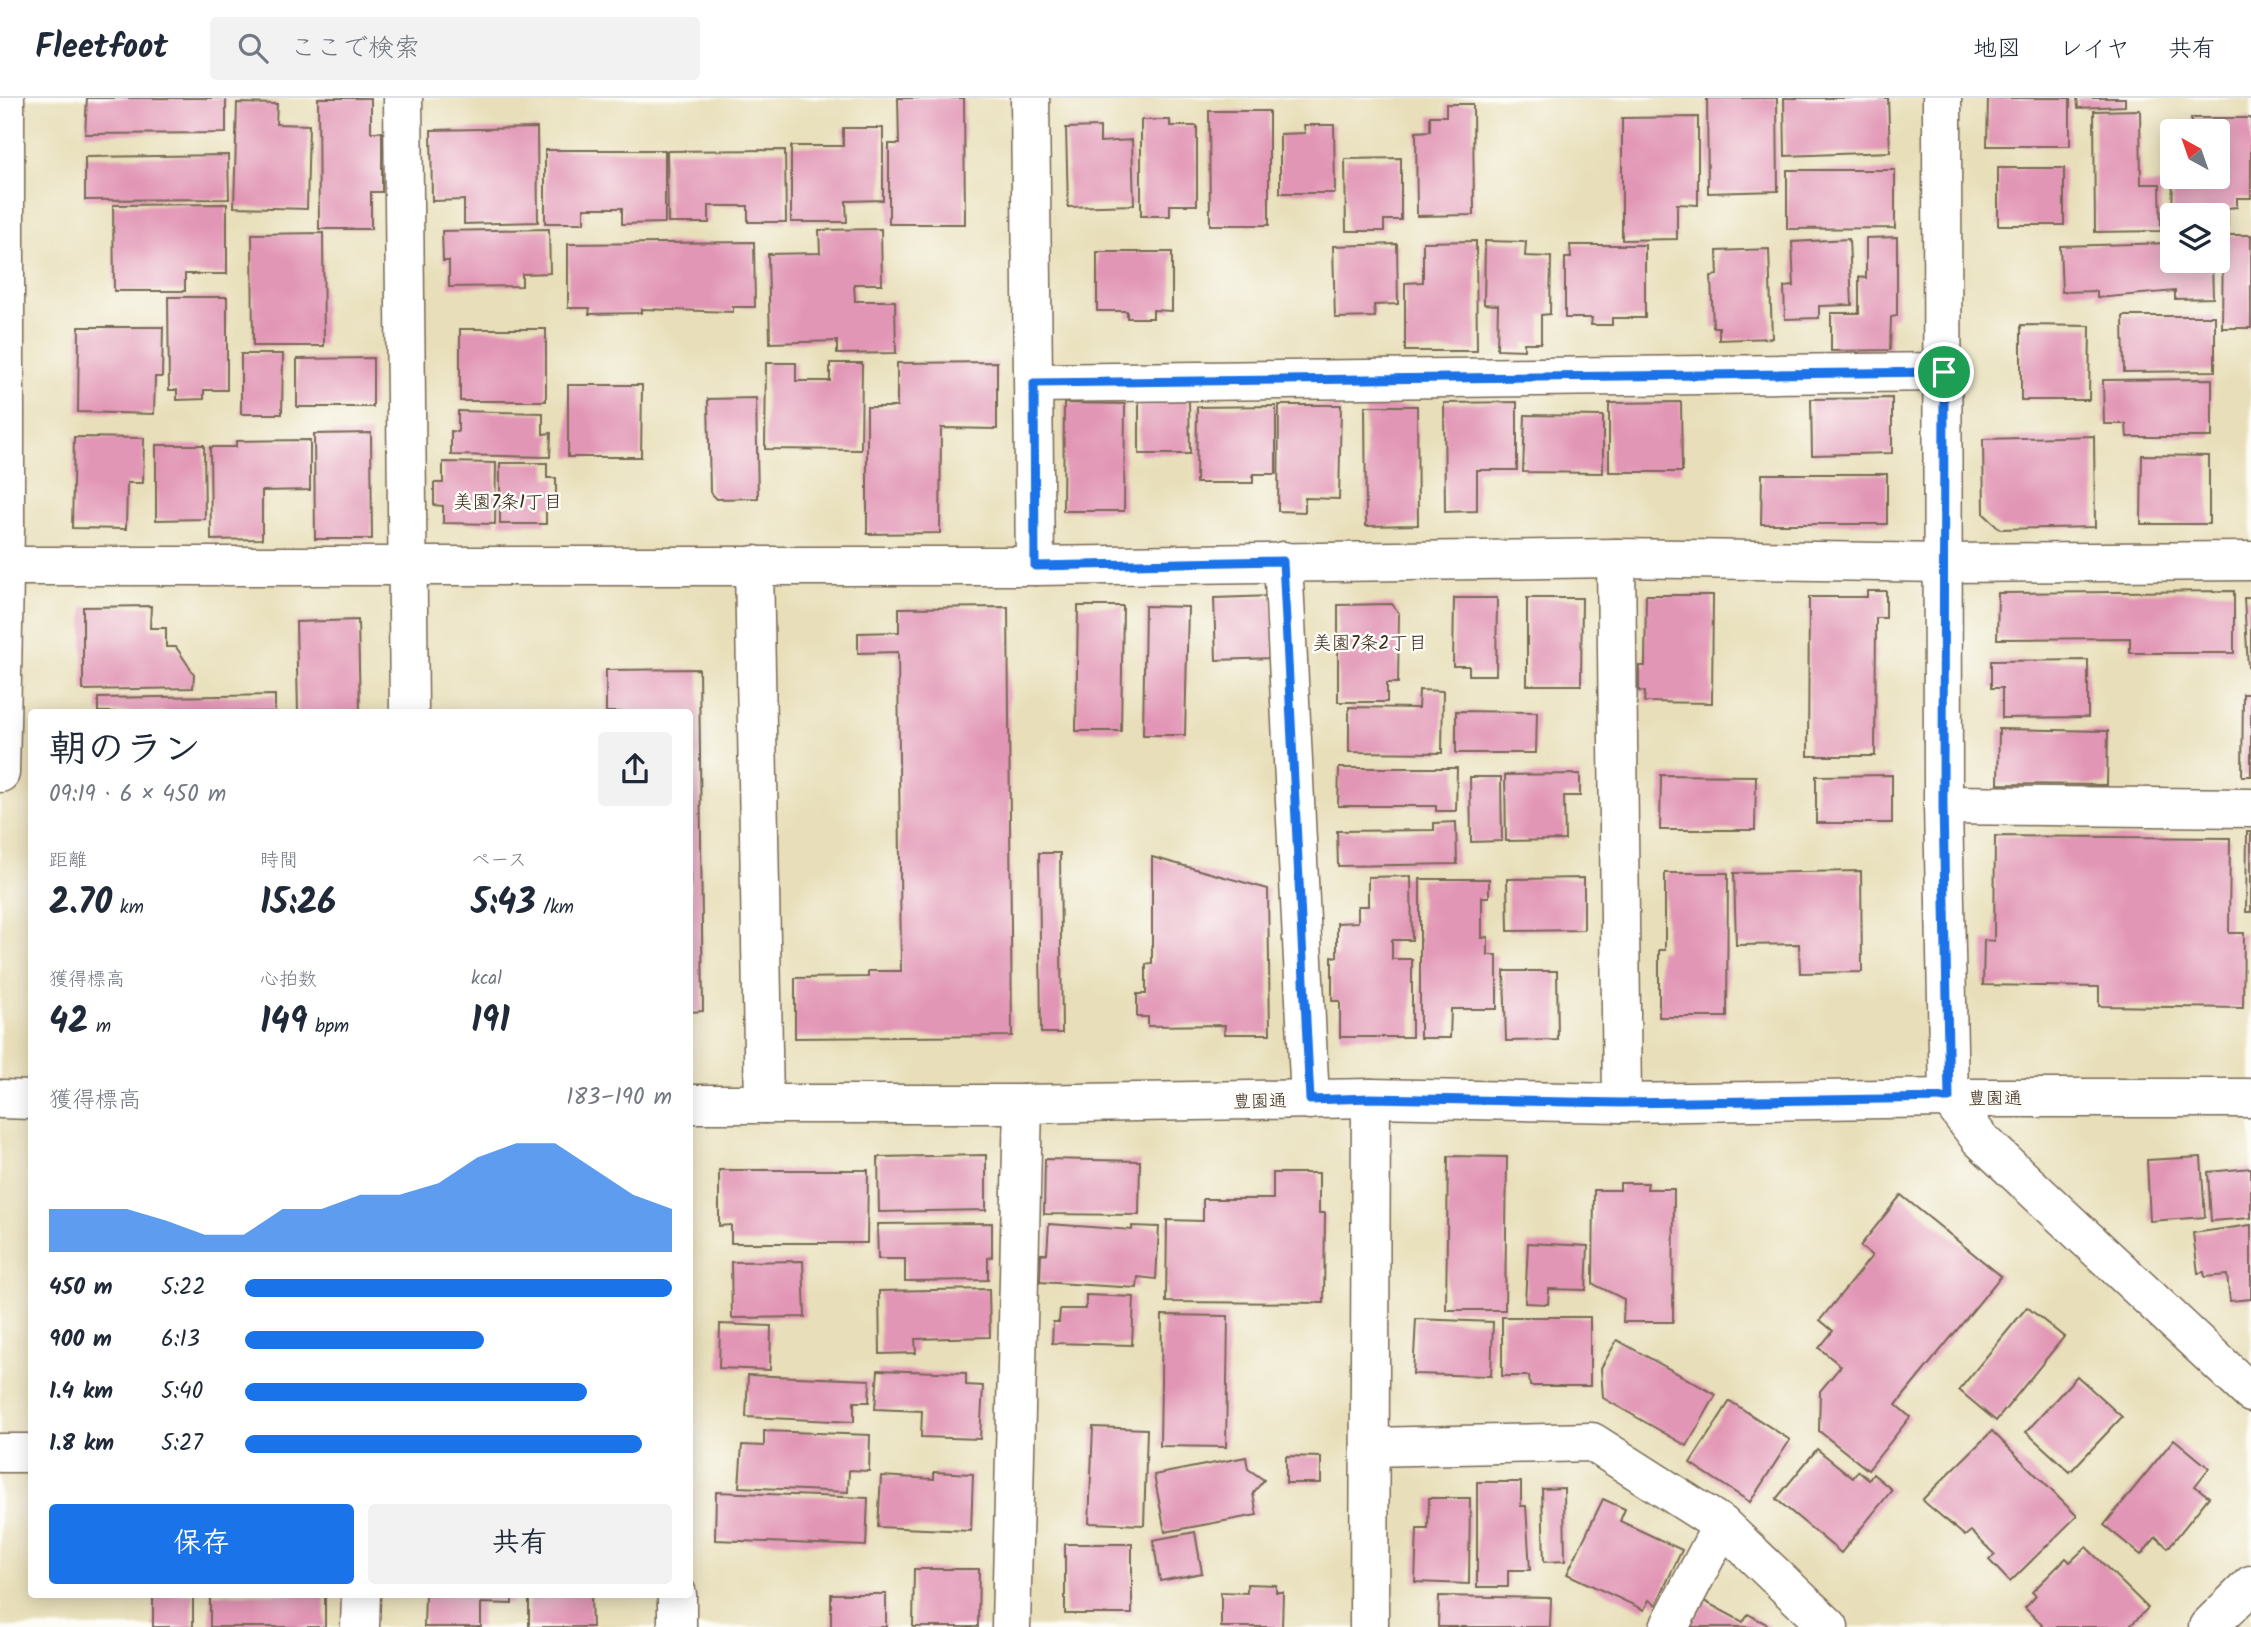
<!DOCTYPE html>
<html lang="ja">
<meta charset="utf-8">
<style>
:root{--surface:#fff;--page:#f2f2f3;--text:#1f2937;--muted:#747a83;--line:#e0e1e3;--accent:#1a73e8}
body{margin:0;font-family:Kalam,"Klee One",sans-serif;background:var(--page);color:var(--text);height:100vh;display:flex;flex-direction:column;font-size:26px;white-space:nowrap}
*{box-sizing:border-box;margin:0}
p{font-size:23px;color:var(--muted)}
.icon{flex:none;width:38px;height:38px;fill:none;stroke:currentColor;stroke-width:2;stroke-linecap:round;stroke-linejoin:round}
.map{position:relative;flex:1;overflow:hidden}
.side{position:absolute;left:28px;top:611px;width:665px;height:889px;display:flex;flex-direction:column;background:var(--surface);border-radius:7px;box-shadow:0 4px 18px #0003}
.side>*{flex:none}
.needle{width:46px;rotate:320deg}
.buttons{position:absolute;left:2160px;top:21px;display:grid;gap:14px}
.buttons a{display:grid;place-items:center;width:70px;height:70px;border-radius:7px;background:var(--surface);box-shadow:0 4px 18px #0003;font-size:35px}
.pin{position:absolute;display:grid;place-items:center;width:60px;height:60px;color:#fff;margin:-30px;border:4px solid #fff;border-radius:50%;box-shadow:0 2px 7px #0007}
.round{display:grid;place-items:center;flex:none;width:74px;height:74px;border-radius:7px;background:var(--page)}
.head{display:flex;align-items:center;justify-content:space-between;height:119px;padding:0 21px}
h1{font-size:38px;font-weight:700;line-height:52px}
.figures{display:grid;grid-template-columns:repeat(3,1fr);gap:10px;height:119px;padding:7px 21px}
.figures div{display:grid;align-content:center}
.figures b{font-size:35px;font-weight:700}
.figures small{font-size:19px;font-weight:400}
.figures p{font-size:19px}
.chart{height:196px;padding:14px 21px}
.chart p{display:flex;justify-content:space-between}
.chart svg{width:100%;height:126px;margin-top:7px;fill:var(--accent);opacity:.7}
.button{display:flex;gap:14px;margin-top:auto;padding:14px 21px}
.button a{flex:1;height:80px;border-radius:7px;background:var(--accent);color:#fff;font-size:28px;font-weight:700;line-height:80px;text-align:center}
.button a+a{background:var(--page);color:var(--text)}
ul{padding:0 21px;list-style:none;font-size:23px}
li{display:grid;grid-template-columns:112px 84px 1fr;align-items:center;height:52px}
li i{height:18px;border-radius:9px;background:var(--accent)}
header{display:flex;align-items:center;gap:42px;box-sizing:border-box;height:98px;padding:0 35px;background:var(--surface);border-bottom:2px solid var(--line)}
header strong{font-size:33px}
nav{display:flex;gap:38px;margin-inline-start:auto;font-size:24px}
.search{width:490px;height:63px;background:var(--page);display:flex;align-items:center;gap:18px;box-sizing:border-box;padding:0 24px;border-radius:7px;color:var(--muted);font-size:26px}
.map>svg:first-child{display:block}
.building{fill:#e296b5}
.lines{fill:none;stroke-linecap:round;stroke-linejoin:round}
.street-casing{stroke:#786955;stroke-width:41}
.secondary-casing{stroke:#786955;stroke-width:41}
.street{stroke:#fff;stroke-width:38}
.secondary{stroke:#fff;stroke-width:38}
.route-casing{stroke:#fff;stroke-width:14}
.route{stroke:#1a73e8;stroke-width:9}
.labels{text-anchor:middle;stroke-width:5;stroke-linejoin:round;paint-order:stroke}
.street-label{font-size:18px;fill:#3b2a1e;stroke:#fdfcf7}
.neighbourhood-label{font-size:19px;fill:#3b2a1e;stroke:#fdfcf7}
</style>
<header>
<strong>Fleetfoot</strong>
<div class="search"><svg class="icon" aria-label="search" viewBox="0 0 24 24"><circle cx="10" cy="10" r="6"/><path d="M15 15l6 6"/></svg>ここで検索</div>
<nav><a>地図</a><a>レイヤ</a><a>共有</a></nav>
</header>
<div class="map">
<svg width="2251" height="1529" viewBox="0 0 2251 1529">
<rect width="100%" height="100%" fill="#fdfcf7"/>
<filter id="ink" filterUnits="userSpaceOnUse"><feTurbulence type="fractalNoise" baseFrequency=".0143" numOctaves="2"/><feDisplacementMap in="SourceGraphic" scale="14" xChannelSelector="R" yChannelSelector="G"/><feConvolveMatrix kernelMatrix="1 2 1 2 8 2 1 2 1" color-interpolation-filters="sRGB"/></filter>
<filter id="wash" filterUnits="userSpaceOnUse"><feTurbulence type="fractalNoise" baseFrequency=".00686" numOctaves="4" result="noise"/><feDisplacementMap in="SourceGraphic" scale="28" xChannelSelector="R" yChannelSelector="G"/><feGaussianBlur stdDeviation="1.57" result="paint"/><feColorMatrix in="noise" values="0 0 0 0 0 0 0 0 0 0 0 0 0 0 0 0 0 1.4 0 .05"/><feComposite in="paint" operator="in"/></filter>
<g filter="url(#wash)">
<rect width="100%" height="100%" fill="#e8dfba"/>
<g id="blocks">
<g class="building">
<polygon points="87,0 226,0 226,35 85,36"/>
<polygon points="318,0 371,0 371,34 382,34 382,94 371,94 371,131 319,131"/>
<polygon points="898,0 964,0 965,126 889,126 889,46 899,46"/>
<polygon points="1707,0 1777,0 1778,93 1708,95"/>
<polygon points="1784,0 1888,0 1890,54 1785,58"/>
<polygon points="1988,0 2070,0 2070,48 1987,48"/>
<polygon points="2077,0 2125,0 2125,8 2078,10"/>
<polygon points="237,5 277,6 276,26 309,27 307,111 234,109"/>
<polygon points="1446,6 1473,6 1474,117 1417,118 1416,34 1430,33 1430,18 1446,18"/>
<polygon points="2140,12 2141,86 2160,86 2161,133 2095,134 2094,13"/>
<polygon points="1209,13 1269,13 1269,127 1210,127"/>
<polygon points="1698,19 1698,107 1677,106 1677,141 1622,142 1622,20"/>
<polygon points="2191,20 2251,20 2251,100 2237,100 2237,109 2228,110 2228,130 2217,130 2217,117 2172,117 2173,79 2217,79 2217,33 2191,33"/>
<polygon points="1141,22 1170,22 1170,28 1197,28 1197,107 1170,107 1170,118 1141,118"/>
<polygon points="1304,27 1334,27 1335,95 1280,95 1280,36 1305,35"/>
<polygon points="1100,29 1100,44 1132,42 1134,107 1068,109 1066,30"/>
<polygon points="537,30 538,124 464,126 464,102 432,103 431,32"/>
<polygon points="843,30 883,30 883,102 846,103 847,124 791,124 791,48 843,48"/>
<polygon points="545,52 665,52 665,125 622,126 622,110 584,110 584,125 545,125"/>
<polygon points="785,52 786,124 748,124 748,108 709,108 709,125 668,125 667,53"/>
<polygon points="228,57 229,101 85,102 85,59"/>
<polygon points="1401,60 1401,122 1384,122 1384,133 1346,133 1345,61"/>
<rect x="1998" y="70" width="66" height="57"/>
<polygon points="1787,72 1895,72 1895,130 1787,131"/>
<polygon points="227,106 227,176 185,176 185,193 114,193 113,107"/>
<polygon points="549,131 550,175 522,176 522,188 449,189 449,163 443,163 442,133"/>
<polygon points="881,131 882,186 854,186 855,203 895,203 896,255 837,256 837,243 770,245 768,156 820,155 819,132"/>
<polygon points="323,135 324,248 253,248 252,136"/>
<polygon points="2223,137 2251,137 2251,230 2222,230"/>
<polygon points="1897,139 1897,218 1891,219 1890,252 1831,253 1831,215 1859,215 1859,179 1866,180 1866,140"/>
<polygon points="1849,141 1852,207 1819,208 1819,220 1785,221 1784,189 1794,188 1792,144"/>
<polygon points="1476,143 1477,253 1405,253 1405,185 1423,184 1423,144"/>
<polygon points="1485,143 1526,144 1525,158 1551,159 1550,216 1541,217 1541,245 1524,245 1524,252 1497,251 1498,207 1484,206"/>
<polygon points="754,144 755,209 733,209 733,214 641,211 641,215 589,216 590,210 568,210 568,146"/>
<polygon points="2172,145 2172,163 2212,163 2213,200 2175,201 2175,193 2097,200 2097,193 2062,194 2060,148"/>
<polygon points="1397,146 1398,206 1374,207 1375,219 1335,220 1333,148"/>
<polygon points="1570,147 1645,147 1645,220 1612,220 1612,227 1591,227 1592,220 1565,220 1565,160 1571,160"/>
<polygon points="1769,151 1772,240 1719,242 1719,229 1713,229 1711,178 1718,177 1717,153"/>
<polygon points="1097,154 1172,154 1172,213 1153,212 1153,220 1127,220 1127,213 1097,213"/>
<polygon points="168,199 227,199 227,292 204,292 204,301 177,302 177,292 169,292"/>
<polygon points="2123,218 2215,218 2215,273 2124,274"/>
<polygon points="2021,227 2090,228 2089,302 2021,302"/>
<polygon points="79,229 163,229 162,279 155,279 154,316 78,314"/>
<rect x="460" y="231" width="86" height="72"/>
<polygon points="241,256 283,256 282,316 241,316"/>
<polygon points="373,260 373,309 297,309 297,261"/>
<polygon points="997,264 997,331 941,330 940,435 867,436 867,309 897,309 897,265"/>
<polygon points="766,265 796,265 796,283 830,283 830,265 862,265 861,352 765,351"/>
<polygon points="2212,281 2212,339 2127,339 2126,326 2104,326 2103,282"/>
<polygon points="568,287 642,287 641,359 568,359"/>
<polygon points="756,300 758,400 717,401 710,394 708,301"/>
<polygon points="1892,300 1892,355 1812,357 1811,301"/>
<polygon points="1189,302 1190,356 1139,356 1139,303"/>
<polygon points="1517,304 1517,372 1477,372 1477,413 1445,414 1444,305"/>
<polygon points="1681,304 1682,374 1609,374 1609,305"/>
<polygon points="1064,305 1125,306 1124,413 1063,413"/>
<polygon points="1279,307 1341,307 1339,401 1305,400 1305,414 1278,413"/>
<polygon points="1276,308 1276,376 1253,376 1253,385 1196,385 1197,309"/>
<polygon points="1365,308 1417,308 1418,427 1366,428"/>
<polygon points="458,313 543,315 543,336 551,335 550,359 451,357 451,333 458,334"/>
<polygon points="1525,317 1603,318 1603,375 1523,374"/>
<polygon points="371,335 372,441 315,441 314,336"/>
<polygon points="2094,338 2095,429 2000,431 1984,416 1983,341"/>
<polygon points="74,339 144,340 143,385 127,385 126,431 72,430"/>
<polygon points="310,342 310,392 262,393 262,441 211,442 210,349 236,349 236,343"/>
<polygon points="156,347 204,347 205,421 156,422"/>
<polygon points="2142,357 2209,358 2209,426 2141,426"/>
<polygon points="443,364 496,365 495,426 443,425 443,408 434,407 434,385 443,385"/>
<polygon points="500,365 547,365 547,380 556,380 556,409 546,409 546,426 500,426"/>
<polygon points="1762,376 1887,376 1887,426 1761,426"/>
<polygon points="1867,493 1886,493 1886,520 1876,520 1875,658 1808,658 1809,499 1867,499"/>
<polygon points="2234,493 2234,555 2130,555 2130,540 1997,541 1998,495"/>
<polygon points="1646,497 1713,497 1712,605 1644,604 1645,594 1639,593 1639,568 1645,568"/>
<polygon points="1273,498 1274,560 1216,562 1214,500"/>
<polygon points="1454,500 1497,500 1496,577 1469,577 1469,568 1453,568"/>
<polygon points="1527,500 1582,500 1581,587 1527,587"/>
<polygon points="2244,500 2251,500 2251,569 2248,569"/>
<polygon points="1392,506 1399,515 1398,585 1387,585 1387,604 1338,604 1338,507"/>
<polygon points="151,508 150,530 166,530 166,549 176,549 194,576 193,590 83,592 83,509"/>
<polygon points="1078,508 1123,508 1121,633 1076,633"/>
<polygon points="1145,508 1188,509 1185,637 1143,637"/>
<polygon points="1008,509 1012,938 795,940 795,880 868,879 868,873 901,873 898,554 858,555 858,535 899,534 899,510"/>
<polygon points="358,522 360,614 298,614 296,524"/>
<polygon points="2088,562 2088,619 2002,620 2002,590 1991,590 1991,563"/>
<polygon points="699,571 703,913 690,914 690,614 606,614 606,572"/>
<polygon points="1419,592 1443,593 1442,655 1349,654 1349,609 1418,610"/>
<polygon points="2243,596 2251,596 2251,678 2242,678"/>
<polygon points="275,597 275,614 98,614 98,600"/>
<polygon points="1456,613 1537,614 1536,655 1456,655"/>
<polygon points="1999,631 2108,633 2107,687 1998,686"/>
<polygon points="1339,670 1457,670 1456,713 1436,713 1436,708 1338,708"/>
<polygon points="1580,676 1580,698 1564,698 1565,742 1506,743 1505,677"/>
<polygon points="1661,677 1756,678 1755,732 1660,732"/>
<polygon points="1892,677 1892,725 1816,725 1816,678"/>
<polygon points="1470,679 1501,679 1502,743 1471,744"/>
<polygon points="1456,724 1457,766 1338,768 1337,733 1434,732 1434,725"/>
<polygon points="2247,734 2251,734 2251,814 2246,814"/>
<polygon points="1995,738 2230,740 2229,835 2244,835 2243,910 2099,908 2099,889 1983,887 1984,842 1994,843"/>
<polygon points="1039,755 1060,755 1062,935 1041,935"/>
<polygon points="1152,759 1268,791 1270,936 1224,936 1225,927 1148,928 1148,919 1137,919 1137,896 1146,896 1146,866 1152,865"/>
<polygon points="1861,773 1862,874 1800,875 1799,846 1736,847 1734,775"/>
<polygon points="1665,775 1728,775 1727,919 1659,919 1659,852 1665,852"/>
<polygon points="1411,778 1412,842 1392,842 1392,861 1412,861 1412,939 1340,939 1340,903 1332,903 1332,858 1337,859 1337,825 1358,824 1358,808 1368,808 1368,779"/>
<polygon points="1584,780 1584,832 1508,833 1507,781"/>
<polygon points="1420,781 1489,781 1489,799 1482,799 1482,840 1488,839 1488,857 1497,857 1497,911 1451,911 1450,940 1420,940"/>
<polygon points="1504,873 1557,873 1558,942 1506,943"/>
<polygon points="986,1057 986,1112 879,1114 878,1059"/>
<polygon points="1448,1058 1507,1059 1505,1212 1446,1212"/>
<polygon points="2201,1059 2205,1119 2150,1123 2147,1062"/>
<polygon points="1045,1061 1140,1063 1139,1117 1044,1116"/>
<polygon points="2251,1070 2251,1120 2211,1123 2208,1074"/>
<polygon points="719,1072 868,1072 867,1145 731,1145 731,1127 719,1128"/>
<polygon points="1273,1075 1319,1075 1319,1115 1325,1115 1324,1205 1166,1204 1167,1122 1203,1123 1203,1101 1273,1101"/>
<polygon points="1620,1085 1648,1085 1647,1091 1674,1091 1673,1224 1623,1224 1624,1201 1593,1186 1594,1092 1620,1092"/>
<polygon points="1901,1097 2001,1178 1896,1307 1910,1319 1868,1372 1819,1333 1820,1293 1841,1268 1819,1250 1833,1233 1820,1222 1872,1158 1860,1148"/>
<polygon points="992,1125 992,1159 988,1160 988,1182 905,1183 905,1161 878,1161 877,1126"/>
<polygon points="1049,1126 1132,1132 1132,1128 1159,1129 1156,1181 1138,1179 1137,1190 1040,1184 1041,1156 1047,1156"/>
<polygon points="2251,1127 2251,1201 2230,1203 2227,1177 2205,1179 2204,1174 2198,1175 2193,1135"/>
<polygon points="1528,1145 1588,1148 1586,1192 1549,1191 1548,1206 1525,1205"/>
<polygon points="803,1163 805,1219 732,1220 731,1164"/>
<polygon points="989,1191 990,1239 915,1241 916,1255 880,1256 879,1193"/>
<polygon points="1086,1197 1134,1199 1132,1247 1052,1245 1053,1224 1059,1224 1060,1211 1086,1211"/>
<polygon points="2027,1209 2064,1239 1996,1323 1959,1292"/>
<polygon points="1162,1217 1228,1218 1226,1349 1160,1348"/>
<polygon points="1502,1219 1590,1219 1590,1288 1530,1288 1529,1278 1502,1278"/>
<polygon points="1416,1221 1493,1224 1491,1278 1413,1276"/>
<polygon points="720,1226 771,1228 770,1272 719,1270"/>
<polygon points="1617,1242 1716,1297 1687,1348 1603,1300 1601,1270"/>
<polygon points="878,1272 966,1275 966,1287 983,1288 980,1341 921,1339 922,1313 875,1311"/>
<polygon points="748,1277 870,1282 869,1304 854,1304 854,1324 746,1319"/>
<polygon points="2077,1278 2122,1319 2070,1374 2026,1334"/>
<polygon points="1730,1303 1790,1342 1750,1404 1690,1365"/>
<polygon points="1093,1329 1147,1331 1144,1427 1089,1425"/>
<polygon points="764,1333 870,1337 869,1373 849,1372 848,1394 739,1389 742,1347 764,1348"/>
<polygon points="1992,1333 2077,1418 2010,1484 1989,1462 1995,1457 1971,1433 1965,1438 1922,1402"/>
<polygon points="2174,1341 2209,1370 2195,1388 2209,1399 2168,1450 2156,1439 2141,1457 2104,1427"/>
<polygon points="1817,1351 1853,1380 1858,1373 1869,1382 1873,1376 1892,1392 1841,1455 1776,1401"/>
<polygon points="1286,1358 1321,1359 1321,1385 1286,1385"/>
<polygon points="1246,1359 1248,1371 1264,1382 1253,1395 1257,1417 1165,1434 1154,1377"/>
<polygon points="934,1374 973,1376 971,1433 878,1429 881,1378 934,1381"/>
<polygon points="1477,1384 1521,1384 1521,1408 1526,1408 1530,1472 1508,1472 1508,1489 1477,1489"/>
<polygon points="1564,1390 1565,1463 1544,1464 1542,1391"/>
<polygon points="716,1394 868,1400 866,1448 715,1442"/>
<polygon points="1429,1400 1470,1400 1469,1486 1415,1484 1417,1431 1428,1431"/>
<polygon points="1603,1401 1625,1411 1620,1423 1682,1452 1656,1507 1649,1502 1644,1512 1567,1476"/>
<polygon points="1195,1434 1202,1475 1160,1483 1153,1442"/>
<rect x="1065" y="1446" width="67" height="70"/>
<polygon points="2086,1449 2148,1510 2129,1529 2044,1529 2025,1510 2036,1498 2032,1494 2066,1460 2070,1464"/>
<polygon points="914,1471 979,1471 978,1529 913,1529"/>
<polygon points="1247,1486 1276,1487 1276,1494 1283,1494 1282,1529 1221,1529 1221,1494 1247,1495"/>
<rect x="153" y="1496" width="40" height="33"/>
<rect x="210" y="1496" width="115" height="33"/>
<polygon points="425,1496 512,1496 512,1506 481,1505 481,1529 424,1529"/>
<polygon points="529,1496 591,1496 592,1529 529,1529"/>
<rect x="831" y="1496" width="55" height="33"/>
<polygon points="1439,1498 1551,1500 1550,1529 1438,1529"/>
<polygon points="1704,1503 1743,1524 1748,1516 1772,1529 1691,1529"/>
</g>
</g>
</g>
<g filter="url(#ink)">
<use href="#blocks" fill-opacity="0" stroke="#786955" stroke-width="2"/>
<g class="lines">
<defs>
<g id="street">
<polyline points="403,0 409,614"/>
<polyline points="1030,0 1035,468"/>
<polyline points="1034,285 1944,274"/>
<polyline points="1616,460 1622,1005"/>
<polyline points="1283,463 1310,1002"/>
<polyline points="754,467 764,1006"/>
<polyline points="4,468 1035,468 1616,460 1944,465 2251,463"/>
<polyline points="1943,707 2251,710"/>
<polyline points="1370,1349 1592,1344 1722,1427 1829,1529"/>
<polyline points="0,1355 32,1355"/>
<polyline points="677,1496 677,1529"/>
<polyline points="360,1529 361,1496"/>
<polyline points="1011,1529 1023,1006"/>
<polyline points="1369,1529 1371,1000"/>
<polyline points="1669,1529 1722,1427"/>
<polyline points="2208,1529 2251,1487"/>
</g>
<g id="secondary">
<polyline points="1942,0 1943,707 1949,1000 1980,1041 2251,1295"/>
<polyline points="0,675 5,429 5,0"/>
<polyline points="0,1001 32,1002"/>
<polyline points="690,1006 1023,1006 1371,1000 1622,1005 1949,1000 2251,1000"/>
</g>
</defs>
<use href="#street" class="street-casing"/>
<use href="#secondary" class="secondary-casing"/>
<use href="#street" class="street"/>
<use href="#secondary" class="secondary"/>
</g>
</g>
<g class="lines" filter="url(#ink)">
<defs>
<polygon id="route" points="1944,274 1943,707 1949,1000 1622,1005 1371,1000 1310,1002 1283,463 1035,468 1034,285"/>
</defs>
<use href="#route" class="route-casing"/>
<use href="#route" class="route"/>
</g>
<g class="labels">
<g class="street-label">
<text x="1995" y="1006">豊園通</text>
<text transform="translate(1260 1003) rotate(-1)" y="6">豊園通</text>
</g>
<g class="neighbourhood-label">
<text x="508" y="410">美園7条1丁目</text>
<text x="1370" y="551">美園7条2丁目</text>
</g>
</g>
</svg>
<div class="buttons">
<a><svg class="needle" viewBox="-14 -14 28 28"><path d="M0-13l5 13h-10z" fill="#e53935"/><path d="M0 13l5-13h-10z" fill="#747a83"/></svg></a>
<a><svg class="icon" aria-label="layers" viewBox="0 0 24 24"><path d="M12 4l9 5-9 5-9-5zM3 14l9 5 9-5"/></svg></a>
</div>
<div class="pin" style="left:1944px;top:274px;background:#1e9e55"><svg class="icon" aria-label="arrive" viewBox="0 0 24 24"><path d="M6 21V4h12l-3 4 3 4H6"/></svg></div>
<section class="side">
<div class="head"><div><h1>朝のラン</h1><p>09:19 · 6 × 450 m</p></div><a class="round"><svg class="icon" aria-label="share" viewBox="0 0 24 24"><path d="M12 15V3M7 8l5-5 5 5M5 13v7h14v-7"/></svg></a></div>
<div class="figures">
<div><p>距離</p><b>2.70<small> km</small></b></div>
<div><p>時間</p><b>15:26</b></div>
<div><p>ペース</p><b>5:43<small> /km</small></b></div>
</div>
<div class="figures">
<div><p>獲得標高</p><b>42<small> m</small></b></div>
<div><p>心拍数</p><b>149<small> bpm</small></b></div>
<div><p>kcal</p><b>191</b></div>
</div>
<div class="chart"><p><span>獲得標高</span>183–190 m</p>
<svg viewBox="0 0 160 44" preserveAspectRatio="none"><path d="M0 44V29L10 29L20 29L30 33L40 38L50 38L60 29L70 29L80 24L90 24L100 20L110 11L120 6L130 6L140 15L150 24L160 29V44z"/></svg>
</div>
<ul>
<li><b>450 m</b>5:22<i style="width:100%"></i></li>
<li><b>900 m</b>6:13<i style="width:56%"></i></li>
<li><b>1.4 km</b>5:40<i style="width:80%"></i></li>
<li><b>1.8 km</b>5:27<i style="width:93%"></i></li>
</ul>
<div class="button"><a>保存</a><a>共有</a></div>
</section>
</div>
